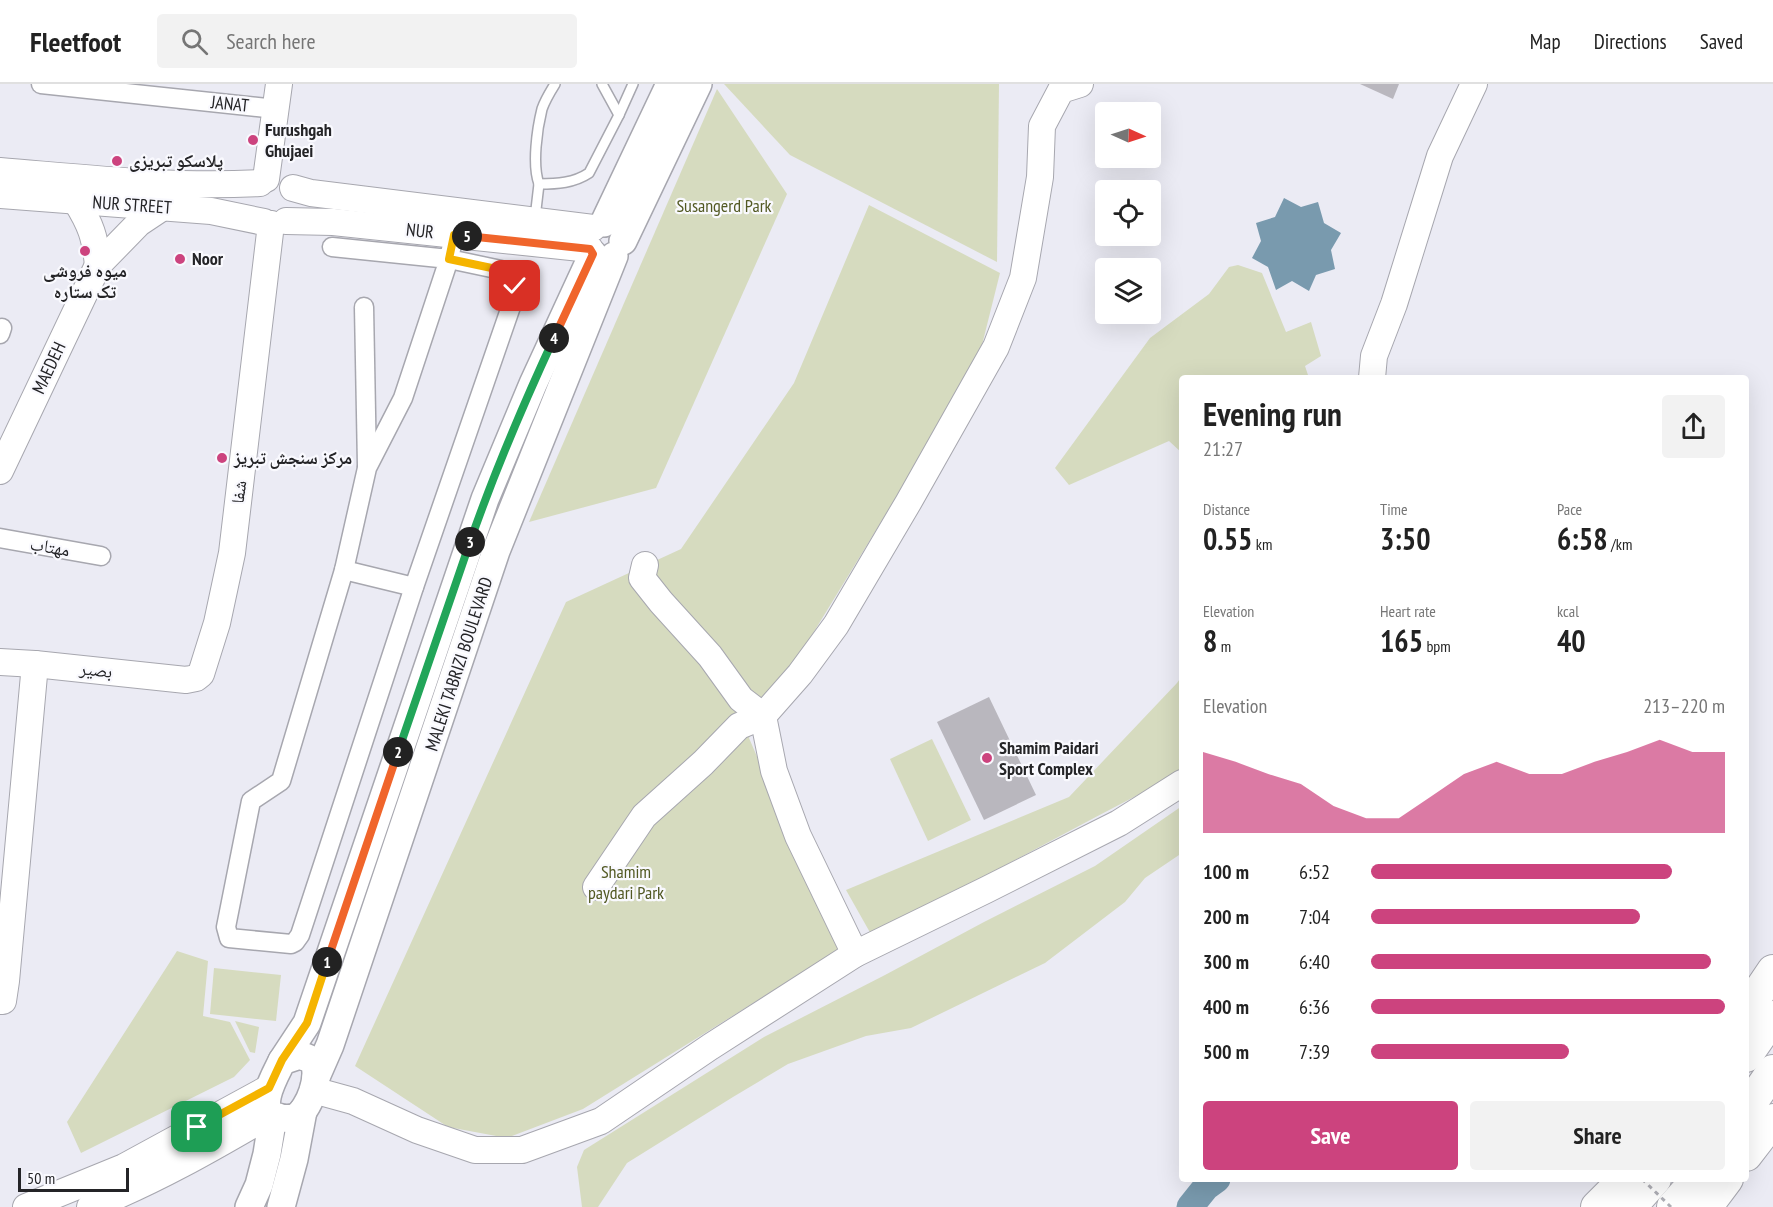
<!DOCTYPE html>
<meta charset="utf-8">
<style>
:root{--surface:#fff;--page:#f2f2f2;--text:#222;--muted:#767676;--line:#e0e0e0;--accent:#cc437e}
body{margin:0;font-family:"PT Sans Narrow","Noto Naskh Arabic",sans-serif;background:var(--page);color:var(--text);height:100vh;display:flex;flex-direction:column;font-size:22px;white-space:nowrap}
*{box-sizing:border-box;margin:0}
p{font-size:20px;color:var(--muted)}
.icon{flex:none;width:33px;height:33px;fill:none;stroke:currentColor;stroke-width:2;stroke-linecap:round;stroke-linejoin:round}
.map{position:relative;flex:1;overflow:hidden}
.panel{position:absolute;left:1179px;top:291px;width:570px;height:807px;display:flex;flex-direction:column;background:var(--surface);border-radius:6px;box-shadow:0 6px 24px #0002}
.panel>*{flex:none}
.needle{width:39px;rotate:93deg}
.tools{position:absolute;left:1095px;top:18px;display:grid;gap:12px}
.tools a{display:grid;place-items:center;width:66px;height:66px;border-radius:6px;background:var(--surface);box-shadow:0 6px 24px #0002;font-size:30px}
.scale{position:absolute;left:18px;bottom:15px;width:111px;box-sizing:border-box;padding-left:6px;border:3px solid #242427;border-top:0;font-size:16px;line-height:21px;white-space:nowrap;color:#242427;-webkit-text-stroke:4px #f9f9fe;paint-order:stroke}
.pin{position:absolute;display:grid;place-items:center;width:51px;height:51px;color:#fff;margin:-26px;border-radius:12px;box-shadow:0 3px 9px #0006}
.km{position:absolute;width:30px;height:30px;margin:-15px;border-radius:50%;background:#222;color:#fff;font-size:16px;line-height:30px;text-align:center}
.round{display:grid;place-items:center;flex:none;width:63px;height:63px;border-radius:6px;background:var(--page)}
.overview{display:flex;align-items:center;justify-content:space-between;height:102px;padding:0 24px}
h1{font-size:33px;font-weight:700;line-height:45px}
.metrics{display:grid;grid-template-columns:repeat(3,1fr);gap:9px;height:102px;padding:6px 24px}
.metrics div{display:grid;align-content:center}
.metrics b{font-size:30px;font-weight:700}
.metrics small{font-size:16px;font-weight:400}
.metrics p{font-size:16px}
.chart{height:168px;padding:12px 24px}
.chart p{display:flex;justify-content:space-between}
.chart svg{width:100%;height:108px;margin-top:6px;fill:var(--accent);opacity:.7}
.action{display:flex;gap:12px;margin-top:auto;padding:12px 24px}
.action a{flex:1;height:69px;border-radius:6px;background:var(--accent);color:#fff;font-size:24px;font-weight:700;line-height:69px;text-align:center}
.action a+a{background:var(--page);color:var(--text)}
ul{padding:0 24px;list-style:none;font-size:20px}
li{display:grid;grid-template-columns:96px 72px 1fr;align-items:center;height:45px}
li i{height:15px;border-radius:8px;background:var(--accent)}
header{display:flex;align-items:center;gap:36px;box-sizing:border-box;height:84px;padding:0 30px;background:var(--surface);border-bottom:2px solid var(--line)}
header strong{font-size:28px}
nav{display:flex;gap:33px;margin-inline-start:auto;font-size:21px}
.search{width:420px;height:54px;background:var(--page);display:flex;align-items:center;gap:15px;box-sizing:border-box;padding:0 21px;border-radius:6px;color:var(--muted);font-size:22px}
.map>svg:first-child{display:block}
.green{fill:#d6dbbf}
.water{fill:#799aae}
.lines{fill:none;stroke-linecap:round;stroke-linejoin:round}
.river{stroke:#799aae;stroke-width:27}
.building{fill:#b9b7be}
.lane-casing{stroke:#a7a7af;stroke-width:12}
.street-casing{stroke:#a7a7af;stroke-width:21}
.secondary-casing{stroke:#a7a7af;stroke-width:28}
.primary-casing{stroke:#a7a7af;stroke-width:30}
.highway-casing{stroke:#a7a7af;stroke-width:34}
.lane{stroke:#fff;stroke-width:9}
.street{stroke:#fff;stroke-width:18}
.secondary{stroke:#fff;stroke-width:26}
.primary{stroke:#fff;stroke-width:27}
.highway{stroke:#fff;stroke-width:32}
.path-bridge{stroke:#afafb6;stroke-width:3;stroke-dasharray:4.5 4.5;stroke-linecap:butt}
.split-1-casing{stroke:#fff;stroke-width:12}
.split-2-casing{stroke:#fff;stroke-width:12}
.split-3-casing{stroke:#fff;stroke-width:12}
.split-4-casing{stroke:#fff;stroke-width:12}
.split-5-casing{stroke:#fff;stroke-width:12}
.split-6-casing{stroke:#fff;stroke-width:12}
.split-1{stroke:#f5b400;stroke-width:8}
.split-2{stroke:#f0652b;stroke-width:8}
.split-3{stroke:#22a559;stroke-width:8}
.split-4{stroke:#22a559;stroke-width:8}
.split-5{stroke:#f0652b;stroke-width:8}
.split-6{stroke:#f5b400;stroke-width:8}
.poi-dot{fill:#cc437e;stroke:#f9f9fe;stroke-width:2}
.labels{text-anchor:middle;stroke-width:4.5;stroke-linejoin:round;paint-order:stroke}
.street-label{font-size:18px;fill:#242427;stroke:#f9f9fe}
.poi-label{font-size:18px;font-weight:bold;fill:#242427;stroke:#f9f9fe;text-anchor:start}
.park-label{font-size:18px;fill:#525923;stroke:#f9f9fe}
</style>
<header>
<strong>Fleetfoot</strong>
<div class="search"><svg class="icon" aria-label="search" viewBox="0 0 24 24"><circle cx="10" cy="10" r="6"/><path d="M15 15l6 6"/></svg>Search here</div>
<nav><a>Map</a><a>Directions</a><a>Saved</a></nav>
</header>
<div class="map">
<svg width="1773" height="1123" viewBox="0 0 1773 1123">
<rect width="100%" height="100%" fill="#ebebf4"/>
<g class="green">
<polygon points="724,0 999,0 997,178 790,71"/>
<polygon points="717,5 787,110 656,404 529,438"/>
<polygon points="869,121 1000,189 977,281 749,654 840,865 583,1025 507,1054 448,1043 355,982 566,518 681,465 794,299"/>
<polygon points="1238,181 1262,189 1286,248 1311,238 1321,272 1305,282 1309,294 1182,294 1182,369 1169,357 1069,401 1055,384 1150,254 1209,210 1229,183"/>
<path d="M1182,592V686L1178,690C1075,743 974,799 872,852L846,806L1069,713L1177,599Z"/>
<polygon points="932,655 971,736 928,757 890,675"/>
<polygon points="1182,722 1182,769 1145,794 1125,818 1045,879 911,944 866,952 788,980 733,1013 627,1079 598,1123 582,1123 577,1083 584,1066 764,953 885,891 984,838 1095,782"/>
<polygon points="177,867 208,877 203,932 230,938 250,976 234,993 81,1069 67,1038"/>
<polygon points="214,884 281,891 276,937 210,930"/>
<polygon points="235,937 259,943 255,969 250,968"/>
</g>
<polygon class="water" points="1284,114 1301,123 1318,118 1324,139 1341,149 1331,166 1335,185 1316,191 1309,207 1292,197 1276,206 1268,183 1252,174 1261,157 1256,139 1275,133"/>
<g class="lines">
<polyline class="river" points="1190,1123 1206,1103 1217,1095"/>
</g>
<g class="building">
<polygon points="1360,0 1399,0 1393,15"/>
<polygon points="989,613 1036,711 984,736 937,638"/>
</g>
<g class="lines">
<defs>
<g id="lane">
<polyline points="602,0 619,31"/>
<path d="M539,100C532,81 537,45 542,25C545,16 550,8 555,0"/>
<path d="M535,134L539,100C557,100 574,99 589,89L619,31L633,0"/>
</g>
<g id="street">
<polyline points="41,0 276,25"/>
<polyline points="332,163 449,175 501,186 511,192 515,202 515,211 414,503 300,851 295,858 291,860 229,854 226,843 251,717 281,697 344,486 367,384 403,314 449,175 454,151"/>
<polyline points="364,223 367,382"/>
<polyline points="0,250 2,244"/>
<polyline points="0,454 101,472"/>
<polyline points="344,486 414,503"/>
</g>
<g id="secondary">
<path d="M0,87C86,94 173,104 260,99"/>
<polyline points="266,95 279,0"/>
<polyline points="293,104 311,109 593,144"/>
<polyline points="0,111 211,127 264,138"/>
<path d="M76,117C91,141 95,153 98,181"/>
<polyline points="286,137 333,138 590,165"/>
<polyline points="1372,294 1374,272 1394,220 1440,72 1474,0"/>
<polyline points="0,387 98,181 139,139 163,123"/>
<polyline points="0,578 35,580 186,596 196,594 201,590 217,539 232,469 271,140"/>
<polyline points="596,803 644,732 703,679 739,642 763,632 741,615 710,572 661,518 642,494 645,481"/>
<polyline points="855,870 798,752 774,687 763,632 800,590 836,541 908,419 996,263 1023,194 1040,93 1042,42 1061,6 1080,0"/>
<polyline points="0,917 3,917 6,897 35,580"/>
<polyline points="313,1006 353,1017 417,1046 475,1066 522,1066 601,1037 710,963 855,870 986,806 1119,739 1182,699"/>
<polyline points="26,1123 124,1083 269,1004"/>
<path d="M90,1123C154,1098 213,1064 271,1030"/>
</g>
<g id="primary">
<polyline points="604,139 670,0"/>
<polyline points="623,157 698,0"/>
<path d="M300,971C305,973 310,974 313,978C322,990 309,1026 296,1033C291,1035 283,1035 278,1033C253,1027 276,990 282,977Z"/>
<polyline points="282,977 307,939 485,415 533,300 593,170"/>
<polyline points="316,993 330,961 496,467 614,172"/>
<polyline points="249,1123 259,1101 267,1070 273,1032"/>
<polyline points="281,1123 294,1075 303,1027"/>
</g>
<g id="highway">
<polyline points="1746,927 1773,887"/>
<polyline points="1746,972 1773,933"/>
<polyline points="1746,1026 1773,987"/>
<polyline points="1746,1071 1773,1036"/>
<polyline points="1597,1123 1625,1095"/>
<polyline points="1630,1123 1655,1095"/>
<polyline points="1673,1123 1698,1095"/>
<polyline points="1706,1123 1727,1095"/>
</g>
</defs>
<use href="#lane" class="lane-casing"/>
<use href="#street" class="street-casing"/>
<use href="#secondary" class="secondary-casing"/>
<use href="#primary" class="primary-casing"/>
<use href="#highway" class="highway-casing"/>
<use href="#lane" class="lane"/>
<use href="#street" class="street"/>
<use href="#secondary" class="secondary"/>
<use href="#primary" class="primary"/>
<use href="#highway" class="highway"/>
<polyline class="path-bridge" points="1642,1095 1671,1123"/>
</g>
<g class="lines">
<defs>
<polyline id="split-1" points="197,1043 269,1004 282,976 307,939 327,878"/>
<polyline id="split-2" points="327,878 398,668"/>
<polyline id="split-3" points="398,668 470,458"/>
<path id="split-4" d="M470,458C494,389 523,321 554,254"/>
<polyline id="split-5" points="467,152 590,165 593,170 554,254"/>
<polyline id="split-6" points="467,152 454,151 449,175 501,186 510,192 515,202"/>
</defs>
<use href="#split-1" class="split-1-casing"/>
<use href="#split-2" class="split-2-casing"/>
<use href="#split-3" class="split-3-casing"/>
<use href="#split-4" class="split-4-casing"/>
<use href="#split-5" class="split-5-casing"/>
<use href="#split-6" class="split-6-casing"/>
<use href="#split-1" class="split-1"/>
<use href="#split-2" class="split-2"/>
<use href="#split-3" class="split-3"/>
<use href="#split-4" class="split-4"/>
<use href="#split-5" class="split-5"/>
<use href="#split-6" class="split-6"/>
</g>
<g class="poi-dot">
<circle cx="253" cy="56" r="6"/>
<circle cx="117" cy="77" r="6"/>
<circle cx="85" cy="167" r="6"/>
<circle cx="180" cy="175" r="6"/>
<circle cx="222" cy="374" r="6"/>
<circle cx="987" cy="674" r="6"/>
</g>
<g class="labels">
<g class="street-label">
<text transform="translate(230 20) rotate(6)" y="6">JANAT</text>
<text transform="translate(132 121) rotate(4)" y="6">NUR STREET</text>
<text transform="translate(420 147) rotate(6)" y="6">NUR</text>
<text transform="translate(49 284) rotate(-65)" y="6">MAEDEH</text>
<text transform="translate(239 408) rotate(-83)" y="6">شفا</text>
<text transform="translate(50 463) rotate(10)" y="6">مهتاب</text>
<text transform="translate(459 580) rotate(-72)" y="6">MALEKI TABRIZI BOULEVARD</text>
<text transform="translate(96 586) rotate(6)" y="6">بصیر</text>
</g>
<g class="poi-label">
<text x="265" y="52">Furushgah<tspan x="265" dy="21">Ghujaei</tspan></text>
<text x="129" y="83">پلاسکو تبریزی</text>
<text x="192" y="181">Noor</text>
<text x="85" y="193" text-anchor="middle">میوه فروشی<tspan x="85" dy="21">تک ستاره</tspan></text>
<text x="234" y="380">مرکز سنجش تبریز</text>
<text x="999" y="670">Shamim Paidari<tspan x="999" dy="21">Sport Complex</tspan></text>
</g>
<g class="park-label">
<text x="724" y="128">Susangerd Park</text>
<text x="626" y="794">Shamim<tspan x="626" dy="21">paydari Park</tspan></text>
</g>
</g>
</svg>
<div class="tools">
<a><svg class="needle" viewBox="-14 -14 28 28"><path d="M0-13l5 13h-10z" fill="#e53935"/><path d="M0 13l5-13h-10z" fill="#767676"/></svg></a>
<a><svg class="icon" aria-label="locate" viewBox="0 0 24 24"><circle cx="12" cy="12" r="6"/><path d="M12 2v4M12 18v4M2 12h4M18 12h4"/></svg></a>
<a><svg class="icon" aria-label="layers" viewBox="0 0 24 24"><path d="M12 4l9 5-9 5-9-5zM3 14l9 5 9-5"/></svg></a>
</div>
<div class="scale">50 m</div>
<div class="pin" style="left:197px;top:1043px;background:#1e9e55"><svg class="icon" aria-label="arrive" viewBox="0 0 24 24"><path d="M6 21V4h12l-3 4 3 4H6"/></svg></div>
<div class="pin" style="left:515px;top:202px;background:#d93025"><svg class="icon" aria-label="check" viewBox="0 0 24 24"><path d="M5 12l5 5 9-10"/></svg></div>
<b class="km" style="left:327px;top:878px">1</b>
<b class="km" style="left:398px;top:668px">2</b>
<b class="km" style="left:470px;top:458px">3</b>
<b class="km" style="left:554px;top:254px">4</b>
<b class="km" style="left:467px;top:152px">5</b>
<section class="panel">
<div class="overview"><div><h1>Evening run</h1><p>21:27</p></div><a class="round"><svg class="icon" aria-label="share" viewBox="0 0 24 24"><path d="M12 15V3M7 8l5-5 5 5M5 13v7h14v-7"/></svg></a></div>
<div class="metrics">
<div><p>Distance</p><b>0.55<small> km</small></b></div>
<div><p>Time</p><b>3:50</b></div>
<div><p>Pace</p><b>6:58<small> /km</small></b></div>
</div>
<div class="metrics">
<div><p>Elevation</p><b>8<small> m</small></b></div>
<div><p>Heart rate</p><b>165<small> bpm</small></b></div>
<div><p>kcal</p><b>40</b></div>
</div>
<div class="chart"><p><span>Elevation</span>213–220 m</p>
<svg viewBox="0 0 160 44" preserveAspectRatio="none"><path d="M0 44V11L10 15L20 20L30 24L40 33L50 38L60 38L70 29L80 20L90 15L100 20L110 20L120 15L130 11L140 6L150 11L160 11V44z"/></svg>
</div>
<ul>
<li><b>100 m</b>6:52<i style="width:85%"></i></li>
<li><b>200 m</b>7:04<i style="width:76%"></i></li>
<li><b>300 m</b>6:40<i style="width:96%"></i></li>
<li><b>400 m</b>6:36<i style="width:100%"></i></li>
<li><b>500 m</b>7:39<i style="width:56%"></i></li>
</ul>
<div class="action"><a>Save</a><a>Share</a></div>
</section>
</div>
